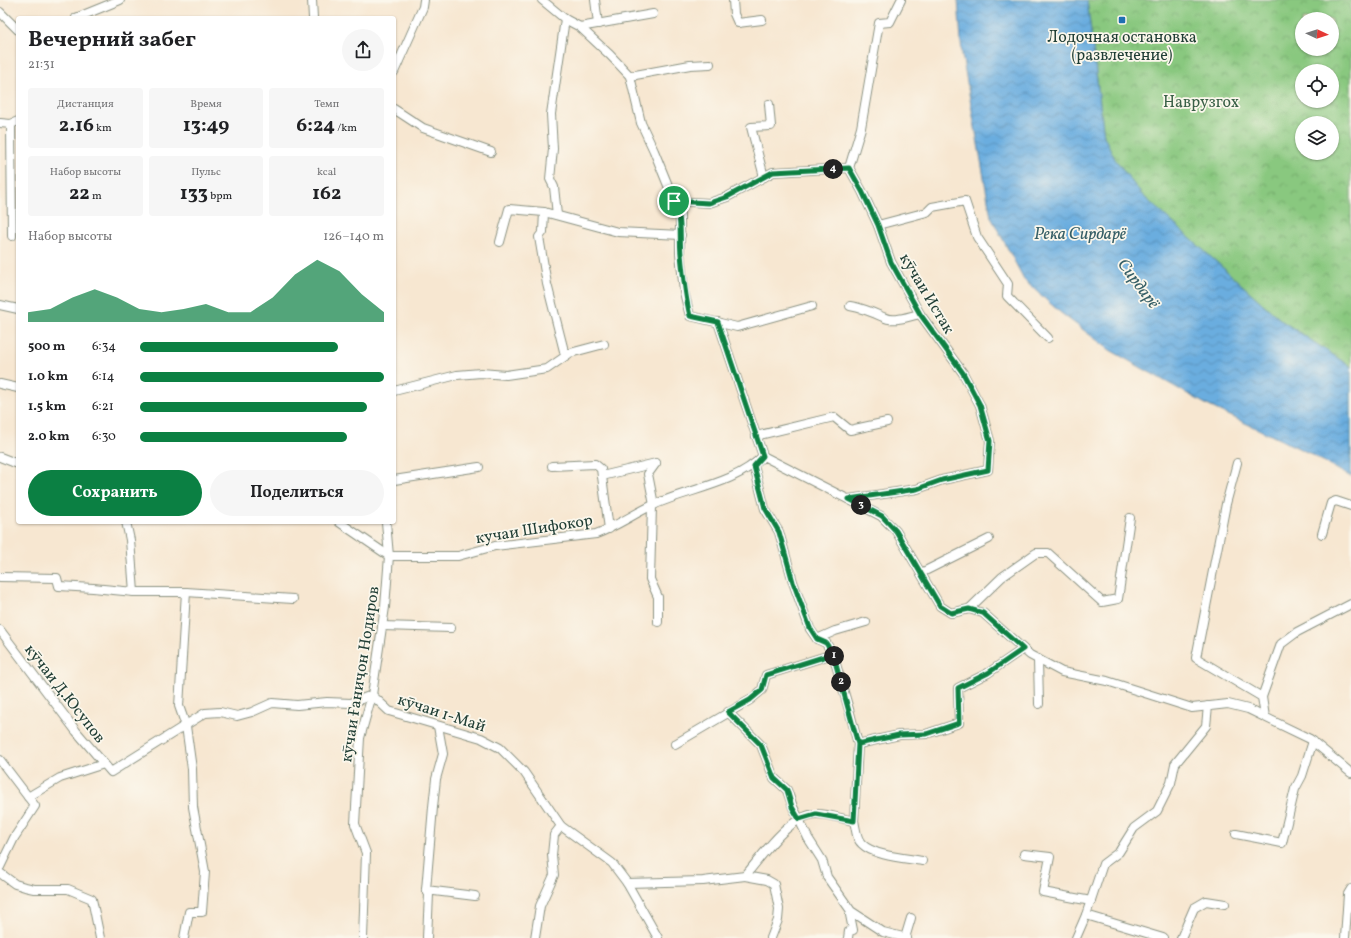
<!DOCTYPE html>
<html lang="ru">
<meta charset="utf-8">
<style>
:root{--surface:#fff;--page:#f6f6f6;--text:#202124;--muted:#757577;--accent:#0b8043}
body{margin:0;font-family:Vollkorn,serif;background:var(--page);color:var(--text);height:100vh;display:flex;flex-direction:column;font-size:15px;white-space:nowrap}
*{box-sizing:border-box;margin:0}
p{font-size:13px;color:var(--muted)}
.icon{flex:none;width:22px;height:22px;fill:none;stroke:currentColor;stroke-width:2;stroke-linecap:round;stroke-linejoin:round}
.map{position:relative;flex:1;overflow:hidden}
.sheet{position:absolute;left:16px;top:16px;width:380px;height:508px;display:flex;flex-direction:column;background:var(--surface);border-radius:4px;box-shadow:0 1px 3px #0004}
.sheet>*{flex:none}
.needle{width:26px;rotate:94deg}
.fabs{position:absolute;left:1295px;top:12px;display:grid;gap:8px}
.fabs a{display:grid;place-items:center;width:44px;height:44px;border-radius:50%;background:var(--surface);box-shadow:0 1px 3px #0004;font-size:20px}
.pin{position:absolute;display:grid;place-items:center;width:34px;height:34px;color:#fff;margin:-17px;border:2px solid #fff;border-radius:50%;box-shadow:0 1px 4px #0007}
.km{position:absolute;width:20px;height:20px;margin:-10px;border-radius:50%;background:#222;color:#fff;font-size:11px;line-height:20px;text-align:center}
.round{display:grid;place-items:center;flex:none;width:42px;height:42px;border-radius:21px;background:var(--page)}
.head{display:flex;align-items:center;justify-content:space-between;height:68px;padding:0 12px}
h1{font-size:22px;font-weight:700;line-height:30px}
.figures{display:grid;grid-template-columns:repeat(3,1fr);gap:6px;height:68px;padding:4px 12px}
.figures div{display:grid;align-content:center;border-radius:4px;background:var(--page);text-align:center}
.figures b{font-size:20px;font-weight:700}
.figures small{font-size:11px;font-weight:400}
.figures p{font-size:11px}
.chart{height:112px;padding:8px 12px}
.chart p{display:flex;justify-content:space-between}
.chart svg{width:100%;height:72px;margin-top:4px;fill:var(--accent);opacity:.7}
.action{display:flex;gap:8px;margin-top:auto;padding:8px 12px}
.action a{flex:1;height:46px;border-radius:24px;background:var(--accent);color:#fff;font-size:16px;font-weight:700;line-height:46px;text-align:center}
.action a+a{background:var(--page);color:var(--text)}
ul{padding:0 12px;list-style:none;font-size:13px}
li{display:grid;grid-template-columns:64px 48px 1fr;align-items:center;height:30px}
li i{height:10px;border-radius:5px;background:var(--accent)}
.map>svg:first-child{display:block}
.park{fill:url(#park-crowns);stroke:#54825a;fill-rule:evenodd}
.water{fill:url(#water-waves);stroke:#44758a}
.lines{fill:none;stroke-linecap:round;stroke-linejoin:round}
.minor-casing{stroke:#8b9282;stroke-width:10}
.minor{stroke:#fff;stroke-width:8}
.route-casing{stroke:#fff;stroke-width:8}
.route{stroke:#0b8043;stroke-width:5}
.poi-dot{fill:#1f6fb2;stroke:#fbf7ec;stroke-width:1.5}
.labels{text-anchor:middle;stroke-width:3.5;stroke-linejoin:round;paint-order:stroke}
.poi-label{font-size:16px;fill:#1f3d34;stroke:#fbf7ec}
.park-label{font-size:16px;fill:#3a6047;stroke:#fbf7ec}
.street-label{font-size:16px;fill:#1f3d34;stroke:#fbf7ec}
.water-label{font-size:17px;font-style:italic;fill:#365f67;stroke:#fbf7ec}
</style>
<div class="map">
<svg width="1351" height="938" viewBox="0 0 1351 938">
<defs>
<pattern id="park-crowns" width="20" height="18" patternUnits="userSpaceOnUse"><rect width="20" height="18" fill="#89c87f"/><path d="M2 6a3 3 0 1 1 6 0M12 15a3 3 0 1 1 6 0" fill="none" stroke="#6fa469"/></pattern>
<pattern id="water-waves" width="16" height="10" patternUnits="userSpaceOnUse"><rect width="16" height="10" fill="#6aaddf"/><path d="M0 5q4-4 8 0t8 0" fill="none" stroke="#578eb6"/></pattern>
</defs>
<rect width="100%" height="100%" fill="#fbf7ec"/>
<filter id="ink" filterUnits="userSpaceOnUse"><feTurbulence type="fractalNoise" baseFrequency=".025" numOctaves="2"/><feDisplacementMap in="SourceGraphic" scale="8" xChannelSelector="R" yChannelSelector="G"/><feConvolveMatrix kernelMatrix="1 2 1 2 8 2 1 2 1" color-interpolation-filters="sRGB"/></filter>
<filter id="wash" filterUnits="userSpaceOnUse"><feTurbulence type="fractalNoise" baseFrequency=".012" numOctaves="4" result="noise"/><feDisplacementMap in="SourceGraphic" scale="16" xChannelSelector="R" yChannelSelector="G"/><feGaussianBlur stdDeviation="0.9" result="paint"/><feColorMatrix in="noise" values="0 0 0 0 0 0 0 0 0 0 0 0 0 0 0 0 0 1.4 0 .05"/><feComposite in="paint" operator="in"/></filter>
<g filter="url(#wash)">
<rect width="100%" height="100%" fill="#f7e7d1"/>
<path class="park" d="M1087,0H1351V367L1282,321L1141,194L1115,159L1104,136ZM1302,19H1332V49H1302ZM1302,71H1332V101H1302ZM1302,123H1332V153H1302Z"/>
<polygon class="water" points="958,0 1087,0 1104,136 1115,159 1141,194 1282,321 1351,367 1351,477 1309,453 1209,406 1110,350 1061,313 1025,281 991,217 962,54"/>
</g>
<g filter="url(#ink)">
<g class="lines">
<defs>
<g id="minor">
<polyline points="312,0 313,18"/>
<polyline points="542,0 565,19 580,27 610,55 630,76 641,123 654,151 680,215 680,253 684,292 690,316 737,327 812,306"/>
<polyline points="595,0 598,24"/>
<polyline points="733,0 734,14 738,23 762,20"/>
<polyline points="0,12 18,30"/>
<polyline points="76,18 120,0"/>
<polyline points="580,27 653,14"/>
<polyline points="394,72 423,7 424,0"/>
<polyline points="630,76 690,65 710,64"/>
<polyline points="394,109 423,128 491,152"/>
<polyline points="0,123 11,124 18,121"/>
<polyline points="11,124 12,236"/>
<polyline points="764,177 751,127 771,126 769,104"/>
<polyline points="674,201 709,203 727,197 773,172 849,168"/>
<polyline points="544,212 543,232 539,237 547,284 565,355"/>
<polyline points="557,215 554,187 550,179 553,149 551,114 565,19"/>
<polyline points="878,225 927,212 932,207 965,201 977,237 1008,284 1007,296 1048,338"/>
<polyline points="500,242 509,209 544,212 618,232 681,235"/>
<polyline points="0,305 18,309"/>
<path d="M850,306C862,308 872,312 883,317C894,323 909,316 920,314"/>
<polyline points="718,322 763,456"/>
<polyline points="0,384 18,388"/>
<polyline points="394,391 457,375 481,373 506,375 547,369 570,353 604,344"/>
<polyline points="756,436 834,417 850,430 887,422"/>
<polyline points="0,457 18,464"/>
<polyline points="1237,463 1226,504 1196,658 1262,697 1265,717"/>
<polyline points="552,466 595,464 601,469 609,529"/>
<polyline points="602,476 656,463"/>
<polyline points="394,480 479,467"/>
<polyline points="849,499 917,489 942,480 988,470 990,441 980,405 963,373 920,314 891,262 878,225 862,191 849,168 861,128 879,23 890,22 901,0"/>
<polyline points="654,505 648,474 656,463"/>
<polyline points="652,506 650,579 658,597 658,622"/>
<polyline points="126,522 130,540 134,592"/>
<path d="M339,522L389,556H458L495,546L596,534C615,527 632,515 651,506C687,489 734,485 763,456L881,516L896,531L940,606L951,613L969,609L983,613L1030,655L1062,672L1107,681L1192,708L1228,704L1248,709L1310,739L1351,773"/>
<polyline points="1322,534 1331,503 1336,501 1351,506"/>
<polyline points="921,573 989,539"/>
<polyline points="0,577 57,578 59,586 93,588 134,592 186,592 293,599"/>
<polyline points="969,609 1002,577 1036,553 1048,553 1102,602 1118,599 1130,518"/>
<polyline points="382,626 451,628"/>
<polyline points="0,630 76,731 111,772 205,713 220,712 237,716 252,712 272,703 297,705 327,702 351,703 372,695"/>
<polyline points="817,639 835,631 866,622"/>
<polyline points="1038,659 1039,704"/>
<polyline points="372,695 389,711 481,738 500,748 524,772 561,826 612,863 627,883 658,938"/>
<polyline points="1262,697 1281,644 1297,632 1351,604"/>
<polyline points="728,712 761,745 774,778 787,790 793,807 808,838 822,860 827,877 851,911 883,932 907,938"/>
<polyline points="675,744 750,700 762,690 766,675 833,654"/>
<polyline points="858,744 899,735 926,734 959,723 958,688 988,673 1023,649"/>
<polyline points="0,760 35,806 14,838 0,867"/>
<polyline points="28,797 60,778 104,764"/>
<path d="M854,821C856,828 856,839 862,844C874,856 905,858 922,861"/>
<polyline points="1236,834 1282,843 1295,789 1302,776 1313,741"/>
<polyline points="1024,854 1050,857 1043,892 1091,901"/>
<polyline points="0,873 15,884 25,887 34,889 68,889 92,899 100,938"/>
<polyline points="745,876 767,880 774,884 779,909 778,920 771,938"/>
<path d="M627,883L703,881L745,876C761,857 789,816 815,814C827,813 842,819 854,821L858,744L850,713L833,654L826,643L817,639L810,629L793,582L779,532L765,509L754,466"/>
<polyline points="426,890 433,807 436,779 443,754 438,726"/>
<polyline points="426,890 475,896"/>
<polyline points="426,890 429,894 427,938"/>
<polyline points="1086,915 1163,938"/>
<polyline points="184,938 189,912 202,912 205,872 193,807 192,769 186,726 179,706 186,592"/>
<polyline points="363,938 366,853 355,824 360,738 372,695 385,607 389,556 386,522"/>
<polyline points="535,938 540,906 554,875 552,855 554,835 561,826"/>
<polyline points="848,938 849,931 853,930 850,915 856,916"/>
<polyline points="905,938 911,918"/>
<polyline points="1076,938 1086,915 1103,864 1119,852 1134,828 1157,811 1171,783 1175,764 1206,726 1208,706"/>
<polyline points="1181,938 1194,908 1206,901 1225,904"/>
<polyline points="1345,938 1348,894 1351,889"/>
</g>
</defs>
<use href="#minor" class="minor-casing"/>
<use href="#minor" class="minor"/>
</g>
</g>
<g class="lines" filter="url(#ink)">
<defs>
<path id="route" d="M674,201C683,222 679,233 681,254C683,275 685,295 690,316L718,322L763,456L754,466L765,508L779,532L793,582L810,628L817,639L826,643L833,654L858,744L854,821L816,814L799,819L792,807L787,790L774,778L761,745L728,712L750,700L762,690L766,675L833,654L858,744L899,735L926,734L959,723L958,688L988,673L1023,649L983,613L969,609L951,613L940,606L896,531L882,516L849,499L917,489L942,480L988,470L990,441L980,405L963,373L920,314L891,262L878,225L862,191L849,168L773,172L727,197L709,203L674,201"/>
</defs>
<use href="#route" class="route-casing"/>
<use href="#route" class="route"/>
</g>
<rect class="poi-dot" x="1118" y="16" width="8" height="8" rx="2"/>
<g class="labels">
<g class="poi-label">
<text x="1122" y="42">Лодочная остановка<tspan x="1122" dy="18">(развлечение)</tspan></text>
</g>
<g class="park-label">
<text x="1201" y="107">Наврузгох</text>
</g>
<g class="street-label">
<text transform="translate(928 293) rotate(59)" y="6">кӯчаи Истак</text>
<text transform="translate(534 528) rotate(-9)" y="6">кучаи Шифокор</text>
<text transform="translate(359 674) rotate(-81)" y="6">кӯчаи Ғаниҷон Нодиров</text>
<text transform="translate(66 693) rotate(52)" y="6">кӯчаи Д.Юсупов</text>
<text transform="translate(442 712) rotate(18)" y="6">кӯчаи 1-Май</text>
</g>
<g class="water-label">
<text x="1080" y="239">Река Сирдарё</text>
<text transform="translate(1139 283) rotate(53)" y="6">Сирдарё</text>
</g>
</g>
</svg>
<div class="fabs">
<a><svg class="needle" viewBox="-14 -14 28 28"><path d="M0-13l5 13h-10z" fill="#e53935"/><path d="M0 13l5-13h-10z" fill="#757577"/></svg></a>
<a><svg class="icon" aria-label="locate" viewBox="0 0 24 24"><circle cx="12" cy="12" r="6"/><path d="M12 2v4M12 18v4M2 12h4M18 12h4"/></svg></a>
<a><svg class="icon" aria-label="layers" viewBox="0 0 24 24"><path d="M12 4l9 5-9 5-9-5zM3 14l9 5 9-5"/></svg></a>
</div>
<div class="pin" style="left:674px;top:201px;background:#1e9e55"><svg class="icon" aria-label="arrive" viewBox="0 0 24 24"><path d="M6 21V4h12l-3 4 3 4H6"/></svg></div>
<b class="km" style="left:834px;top:656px">1</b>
<b class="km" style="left:841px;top:682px">2</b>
<b class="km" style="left:861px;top:505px">3</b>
<b class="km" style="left:833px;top:169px">4</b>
<section class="sheet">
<div class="head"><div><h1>Вечерний забег</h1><p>21:31</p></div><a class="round"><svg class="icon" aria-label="share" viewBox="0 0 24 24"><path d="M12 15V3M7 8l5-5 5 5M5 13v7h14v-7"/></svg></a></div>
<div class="figures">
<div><p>Дистанция</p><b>2.16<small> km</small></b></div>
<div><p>Время</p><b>13:49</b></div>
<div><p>Темп</p><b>6:24<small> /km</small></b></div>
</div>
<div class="figures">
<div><p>Набор высоты</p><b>22<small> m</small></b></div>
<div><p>Пульс</p><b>133<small> bpm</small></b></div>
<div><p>kcal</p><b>162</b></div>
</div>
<div class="chart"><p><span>Набор высоты</span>126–140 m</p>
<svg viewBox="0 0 160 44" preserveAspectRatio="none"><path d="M0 44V38L10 36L20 29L30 24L40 29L50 36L60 38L70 36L80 33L90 38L100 38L110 29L120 15L130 6L140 13L150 27L160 38V44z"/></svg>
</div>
<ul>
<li><b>500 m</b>6:34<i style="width:81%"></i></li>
<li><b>1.0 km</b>6:14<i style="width:100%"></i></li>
<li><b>1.5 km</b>6:21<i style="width:93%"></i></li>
<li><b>2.0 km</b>6:30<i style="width:85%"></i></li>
</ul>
<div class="action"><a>Сохранить</a><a>Поделиться</a></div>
</section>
</div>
